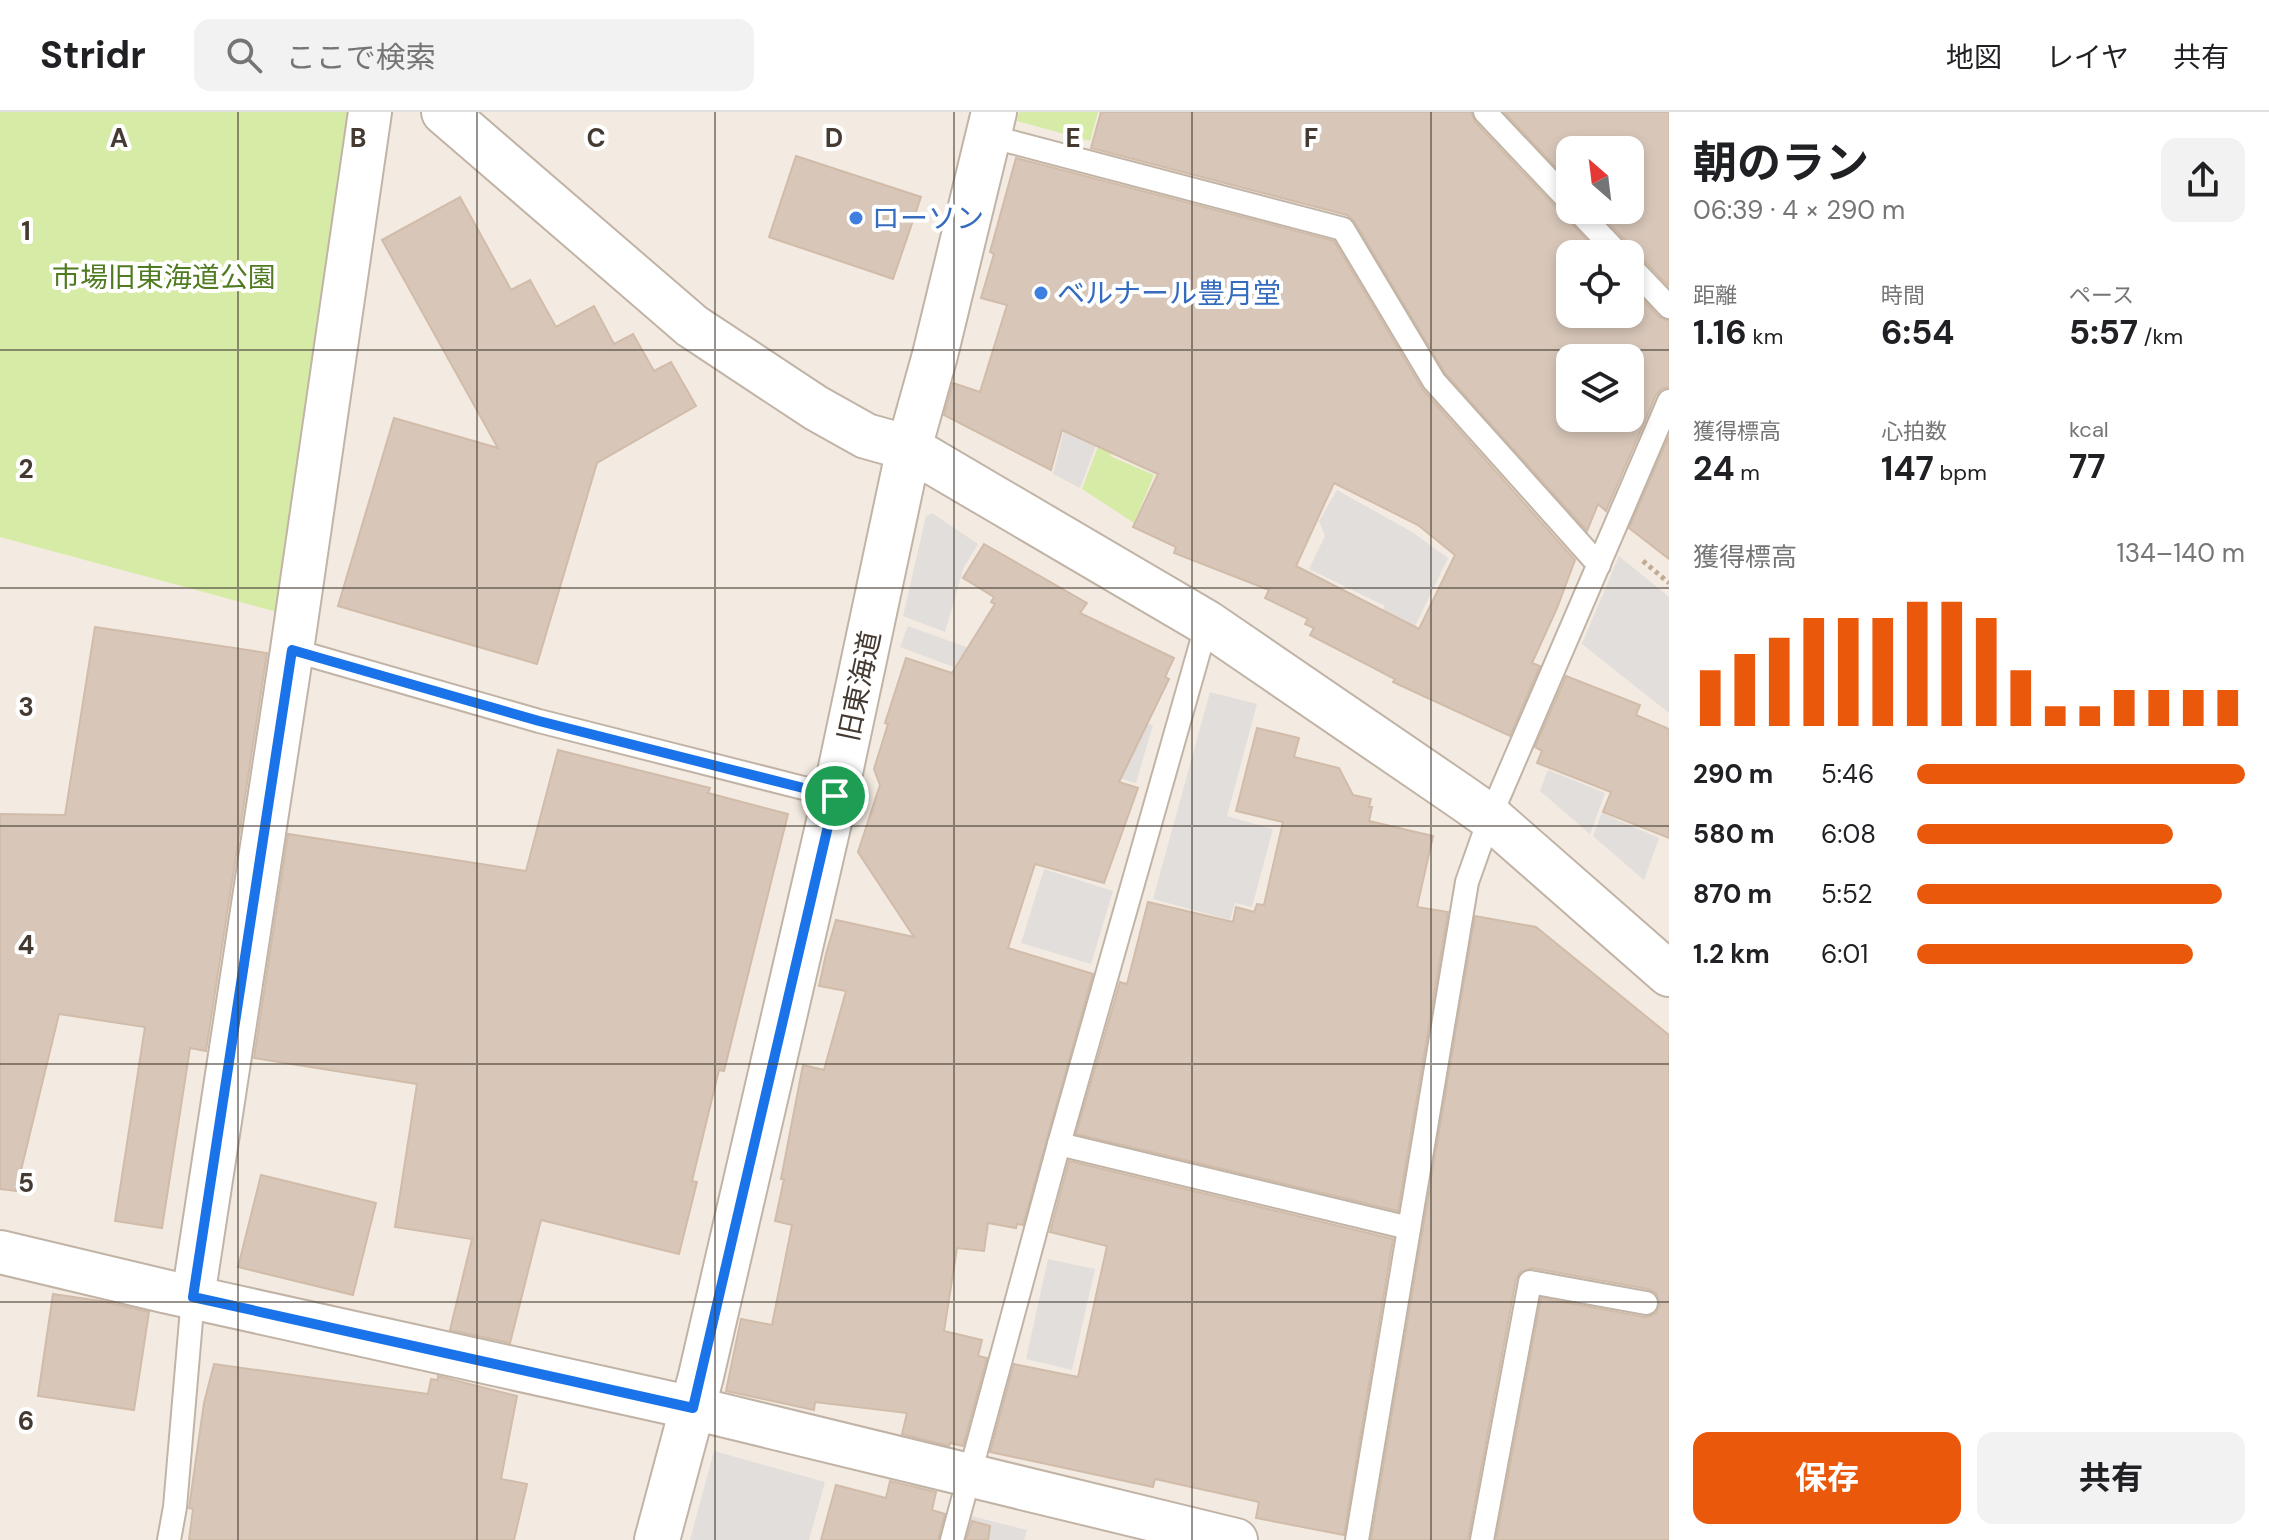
<!DOCTYPE html>
<html lang="ja">
<meta charset="utf-8">
<style>
:root{--surface:#fff;--page:#f2f2f2;--text:#202124;--muted:#757577;--line:#e0e0e0;--accent:#ea580c}
body{margin:0;font-family:"DM Sans","Noto Sans JP",sans-serif;background:var(--page);color:var(--text);height:100vh;display:flex;flex-direction:column;font-size:30px;white-space:nowrap}
*{box-sizing:border-box;margin:0}
p{font-size:26px;color:var(--muted)}
.icon{flex:none;width:44px;height:44px;fill:none;stroke:currentColor;stroke-width:2;stroke-linecap:round;stroke-linejoin:round}
.map{position:relative;flex:1;overflow:hidden}
.sheet{display:flex;flex-direction:column;background:var(--surface);width:600px}
.sheet>*{flex:none}
.needle{width:52px;rotate:332deg}
.fabs{position:absolute;left:1556px;top:24px;display:grid;gap:16px}
.fabs a{display:grid;place-items:center;width:88px;height:88px;border-radius:16px;background:var(--surface);box-shadow:0 4px 12px #0003;font-size:40px}
.pin{position:absolute;display:grid;place-items:center;width:68px;height:68px;color:#fff;margin:-34px;border:4px solid #fff;border-radius:50%;box-shadow:0 2px 8px #0007}
.round{display:grid;place-items:center;flex:none;width:84px;height:84px;border-radius:16px;background:var(--page)}
.headline{display:flex;align-items:center;justify-content:space-between;height:136px;padding:0 24px}
h1{font-size:44px;font-weight:700;line-height:60px}
.metrics{display:grid;grid-template-columns:repeat(3,1fr);gap:12px;height:136px;padding:8px 24px}
.metrics div{display:grid;align-content:center}
.metrics b{font-size:34px;font-weight:700}
.metrics small{font-size:22px;font-weight:400}
.metrics p{font-size:22px}
.chart{height:224px;padding:16px 24px}
.chart p{display:flex;justify-content:space-between}
.chart svg{width:100%;height:144px;margin-top:8px;stroke:var(--accent);stroke-width:6}
.cta{display:flex;gap:16px;margin-top:auto;padding:16px 24px}
.cta a{flex:1;height:92px;border-radius:16px;background:var(--accent);color:#fff;font-size:32px;font-weight:700;line-height:92px;text-align:center}
.cta a+a{background:var(--page);color:var(--text)}
ul{padding:0 24px;list-style:none;font-size:26px}
li{display:grid;grid-template-columns:128px 96px 1fr;align-items:center;height:60px}
li i{height:20px;border-radius:10px;background:var(--accent)}
header{display:flex;align-items:center;gap:48px;box-sizing:border-box;height:112px;padding:0 40px;background:var(--surface);border-bottom:2px solid var(--line)}
header strong{font-size:38px}
nav{display:flex;gap:44px;margin-inline-start:auto;font-size:28px}
.search{width:560px;height:72px;background:var(--page);display:flex;align-items:center;gap:20px;box-sizing:border-box;padding:0 28px;border-radius:16px;color:var(--muted);font-size:30px}
main{display:flex;flex:1;min-height:0}
.map>svg:first-child{display:block}
.green{fill:#d6eca6}
.parking{fill:#e2dedb}
.building{fill:#d8c7b9;stroke:#d1bba9;stroke-width:2;fill-rule:evenodd}
.lines{fill:none;stroke-linecap:round;stroke-linejoin:round}
.service-casing{stroke:#c1b4a6;stroke-width:26}
.minor-casing{stroke:#c1b4a6;stroke-width:46}
.tertiary-casing{stroke:#c1b4a6;stroke-width:48}
.path{stroke:#c2ab93;stroke-width:5;stroke-dasharray:4 4;stroke-linecap:butt}
.service{stroke:#fff;stroke-width:22}
.minor{stroke:#fff;stroke-width:42}
.tertiary{stroke:#fff;stroke-width:44}
.route-casing{stroke:#fff;stroke-width:16}
.route{stroke:#1a73e8;stroke-width:10}
.grid{fill:none;stroke:#443a32;stroke-width:2;stroke-opacity:0.55}
.shop-dot{fill:#3f7fe0;stroke:#fff;stroke-width:3}
.labels{text-anchor:middle;stroke-width:8;stroke-linejoin:round;paint-order:stroke}
.shop-label{font-size:28px;fill:#366cbe;stroke:#fff;text-anchor:start}
.park-label{font-size:28px;fill:#507b21;stroke:#fff}
.street-label{font-size:28px;fill:#443a32;stroke:#fff}
.grid-label{font-size:26px;text-anchor:middle;font-weight:bold;fill:#443a32;stroke:#fff;stroke-width:8;stroke-linejoin:round;paint-order:stroke}
</style>
<header>
<strong>Stridr</strong>
<div class="search"><svg class="icon" aria-label="search" viewBox="0 0 24 24"><circle cx="10" cy="10" r="6"/><path d="M15 15l6 6"/></svg>ここで検索</div>
<nav><a>地図</a><a>レイヤ</a><a>共有</a></nav>
</header>
<main>
<div class="map">
<svg width="1669" height="1428" viewBox="0 0 1669 1428">
<rect width="100%" height="100%" fill="#f3ebe1"/>
<g class="green">
<polygon points="0,0 358,0 277,500 0,425"/>
<polygon points="1019,0 1098,0 1090,29 1017,9"/>
<polygon points="1099,332 1113,338 1110,344 1154,363 1134,411 1082,377"/>
</g>
<g class="parking">
<polygon points="1067,306 1097,331 1080,376 1053,362"/>
<polygon points="1337,378 1412,420 1448,446 1390,566 1375,557 1396,514 1379,505 1385,494 1309,457 1325,424 1319,409"/>
<polygon points="932,401 978,432 964,455 945,520 903,504 926,404"/>
<polygon points="1619,444 1669,485 1669,601 1582,532"/>
<polygon points="908,514 983,541 975,563 900,535"/>
<polygon points="1210,580 1257,592 1227,704 1273,717 1252,795 1235,791 1230,808 1153,787"/>
<polygon points="1120,604 1153,613 1136,671 1103,662"/>
<polygon points="1548,658 1605,681 1590,722 1540,679"/>
<polygon points="1602,701 1659,726 1644,768 1593,724"/>
<polygon points="1044,757 1113,779 1091,852 1021,831"/>
<polygon points="1048,1147 1095,1157 1072,1258 1026,1247"/>
<polygon points="714,1339 825,1370 809,1428 690,1428"/>
<polygon points="971,1404 1027,1418 1024,1428 964,1428"/>
</g>
<g class="building">
<path d="M1101,0H1471L1475,10L1600,142H1570V202H1630V174L1659,205L1669,209V275L1661,277L1656,283L1606,399L1598,392L1587,419L1445,261L1354,109L1347,103L1091,36ZM1570,246H1630V306H1570Z"/>
<polygon points="1504,0 1669,0 1669,175 1640,144 1633,140 1629,132 1596,98 1630,98 1630,38 1570,38 1570,70"/>
<polygon points="796,44 921,85 893,167 769,125"/>
<path d="M1016,46L1334,129L1423,278L1575,448L1557,496L1532,551L1540,554L1510,624L1393,570L1395,567L1310,523L1314,516L1305,512L1308,507L1265,486L1269,478L1174,441L1176,435L1133,415L1158,362L1062,318L1051,358L944,303L953,271L980,280L1007,193L981,186L994,142L990,140ZM1334,371L1418,413L1455,443L1419,517L1296,454Z"/>
<polygon points="460,85 511,178 530,168 556,215 594,194 614,232 633,222 654,259 671,250 696,294 597,351 537,552 338,494 394,306 498,336 382,128"/>
<polygon points="1669,324 1669,447 1629,416"/>
<polygon points="984,432 1087,491 1080,501 1174,546 1165,565 1169,567 1119,670 1138,676 1104,771 1035,752 1008,836 1093,862 1023,1113 1017,1112 1016,1116 988,1111 984,1139 957,1136 944,1219 982,1228 978,1244 987,1246 963,1334 950,1331 949,1334 902,1322 907,1301 815,1290 814,1298 726,1279 741,1207 772,1213 792,1113 775,1109 784,1067 781,1067 803,953 824,958 846,879 819,874 826,842 836,808 914,825 858,740 880,673 874,657 888,612 885,611 906,546 952,561 995,492 991,490 994,485 963,466"/>
<polygon points="95,515 267,541 206,939 190,936 162,1116 115,1109 145,915 59,902 16,1079 0,1077 0,702 65,703"/>
<polygon points="1566,564 1640,593 1636,603 1669,617 1669,726 1603,700 1611,680 1537,651 1542,639 1535,635"/>
<polygon points="1257,616 1299,626 1294,645 1339,656 1353,683 1371,687 1369,695 1372,695 1369,709 1433,724 1417,795 1448,800 1398,1099 1076,1022 1120,870 1127,872 1148,790 1233,810 1236,795 1254,800 1257,792 1264,793 1283,710 1236,699"/>
<polygon points="558,638 710,676 708,681 788,702 724,959 719,958 692,1069 697,1070 679,1142 541,1108 510,1231 450,1218 472,1127 395,1115 417,972 254,946 288,722 526,759"/>
<polygon points="1475,804 1536,815 1669,923 1669,1428 1496,1428 1541,1186 1644,1205 1650,1204 1656,1201 1660,1193 1656,1181 1648,1177 1532,1156 1520,1160 1516,1167 1468,1428 1371,1428"/>
<polygon points="1069,1049 1393,1127 1344,1423 1256,1406 1259,1390 1155,1367 1153,1375 990,1340 1014,1252 1078,1265 1107,1134 1050,1120"/>
<polygon points="261,1063 376,1091 353,1183 238,1155"/>
<polygon points="53,1182 101,1189 149,1200 134,1298 38,1284"/>
<polygon points="214,1252 428,1282 431,1267 438,1268 438,1264 517,1284 501,1367 527,1372 514,1428 189,1428 193,1397 189,1396 204,1291"/>
<polygon points="890,1369 936,1380 932,1398 945,1402 938,1428 821,1428 836,1373 886,1386"/>
<polygon points="972,1409 990,1414 988,1428 966,1428"/>
</g>
<g class="lines">
<defs>
<g id="service">
<polyline points="1485,0 1570,90"/>
<polyline points="989,24 1343,117 1434,269 1599,453"/>
<polyline points="1577,98 1619,142"/>
<polyline points="1630,154 1669,195"/>
<polyline points="292,538 539,609 835,684"/>
<polyline points="1059,1032 1409,1116"/>
<polyline points="169,1428 175,1395 193,1185"/>
<polyline points="952,1428 1059,1032 1207,511"/>
<polyline points="1357,1428 1467,770 1490,705 1669,289"/>
<polyline points="1482,1428 1530,1170 1646,1191"/>
</g>
<g id="minor">
<polyline points="0,1140 164,1179 693,1296 1236,1428"/>
<polyline points="193,1185 292,538 370,0"/>
</g>
<g id="tertiary">
<polyline points="444,0 692,214 816,296 866,324 909,336 1207,511 1460,684 1490,705 1669,862"/>
<polyline points="657,1428 701,1264 835,684 909,336 935,243 994,0"/>
</g>
</defs>
<use href="#service" class="service-casing"/>
<use href="#minor" class="minor-casing"/>
<use href="#tertiary" class="tertiary-casing"/>
<polyline class="path" points="1643,449 1669,471"/>
<use href="#service" class="service"/>
<use href="#minor" class="minor"/>
<use href="#tertiary" class="tertiary"/>
</g>
<g class="lines">
<defs>
<polygon id="route" points="292,538 539,609 835,684 693,1296 193,1185"/>
</defs>
<use href="#route" class="route-casing"/>
<use href="#route" class="route"/>
</g>
<path class="grid" d="M238,0V1428M477,0V1428M715,0V1428M954,0V1428M1192,0V1428M1431,0V1428M0,238H1669M0,476H1669M0,714H1669M0,952H1669M0,1190H1669"/>
<g class="shop-dot">
<circle cx="856" cy="106" r="8"/>
<circle cx="1041" cy="181" r="8"/>
</g>
<g class="labels">
<g class="shop-label">
<text x="872" y="116">ローソン</text>
<text x="1057" y="191">ベルナール豊月堂</text>
</g>
<g class="park-label">
<text x="164" y="175">市場旧東海道公園</text>
</g>
<g class="street-label">
<text transform="translate(859 574) rotate(-78)" y="10">旧東海道</text>
</g>
</g>
<g class="grid-label">
<text x="119" y="35">A</text>
<text x="358" y="35">B</text>
<text x="596" y="35">C</text>
<text x="834" y="35">D</text>
<text x="1073" y="35">E</text>
<text x="1311" y="35">F</text>
<text x="26" y="128">1</text>
<text x="26" y="366">2</text>
<text x="26" y="604">3</text>
<text x="26" y="842">4</text>
<text x="26" y="1080">5</text>
<text x="26" y="1318">6</text>
</g>
</svg>
<div class="fabs">
<a><svg class="needle" viewBox="-14 -14 28 28"><path d="M0-13l5 13h-10z" fill="#e53935"/><path d="M0 13l5-13h-10z" fill="#757577"/></svg></a>
<a><svg class="icon" aria-label="locate" viewBox="0 0 24 24"><circle cx="12" cy="12" r="6"/><path d="M12 2v4M12 18v4M2 12h4M18 12h4"/></svg></a>
<a><svg class="icon" aria-label="layers" viewBox="0 0 24 24"><path d="M12 4l9 5-9 5-9-5zM3 14l9 5 9-5"/></svg></a>
</div>
<div class="pin" style="left:835px;top:684px;background:#1e9e55"><svg class="icon" aria-label="arrive" viewBox="0 0 24 24"><path d="M6 21V4h12l-3 4 3 4H6"/></svg></div>
</div>
<section class="sheet">
<div class="headline"><div><h1>朝のラン</h1><p>06:39 · 4 × 290 m</p></div><a class="round"><svg class="icon" aria-label="share" viewBox="0 0 24 24"><path d="M12 15V3M7 8l5-5 5 5M5 13v7h14v-7"/></svg></a></div>
<div class="metrics">
<div><p>距離</p><b>1.16<small> km</small></b></div>
<div><p>時間</p><b>6:54</b></div>
<div><p>ペース</p><b>5:57<small> /km</small></b></div>
</div>
<div class="metrics">
<div><p>獲得標高</p><b>24<small> m</small></b></div>
<div><p>心拍数</p><b>147<small> bpm</small></b></div>
<div><p>kcal</p><b>77</b></div>
</div>
<div class="chart"><p><span>獲得標高</span>134–140 m</p>
<svg viewBox="0 0 160 44" preserveAspectRatio="none"><path d="M5 44V27M15 44V22M25 44V17M35 44V11M45 44V11M55 44V11M65 44V6M75 44V6M85 44V11M95 44V27M105 44V38M115 44V38M125 44V33M135 44V33M145 44V33M155 44V33"/></svg>
</div>
<ul>
<li><b>290 m</b>5:46<i style="width:100%"></i></li>
<li><b>580 m</b>6:08<i style="width:78%"></i></li>
<li><b>870 m</b>5:52<i style="width:93%"></i></li>
<li><b>1.2 km</b>6:01<i style="width:84%"></i></li>
</ul>
<div class="cta"><a>保存</a><a>共有</a></div>
</section>
</main>
